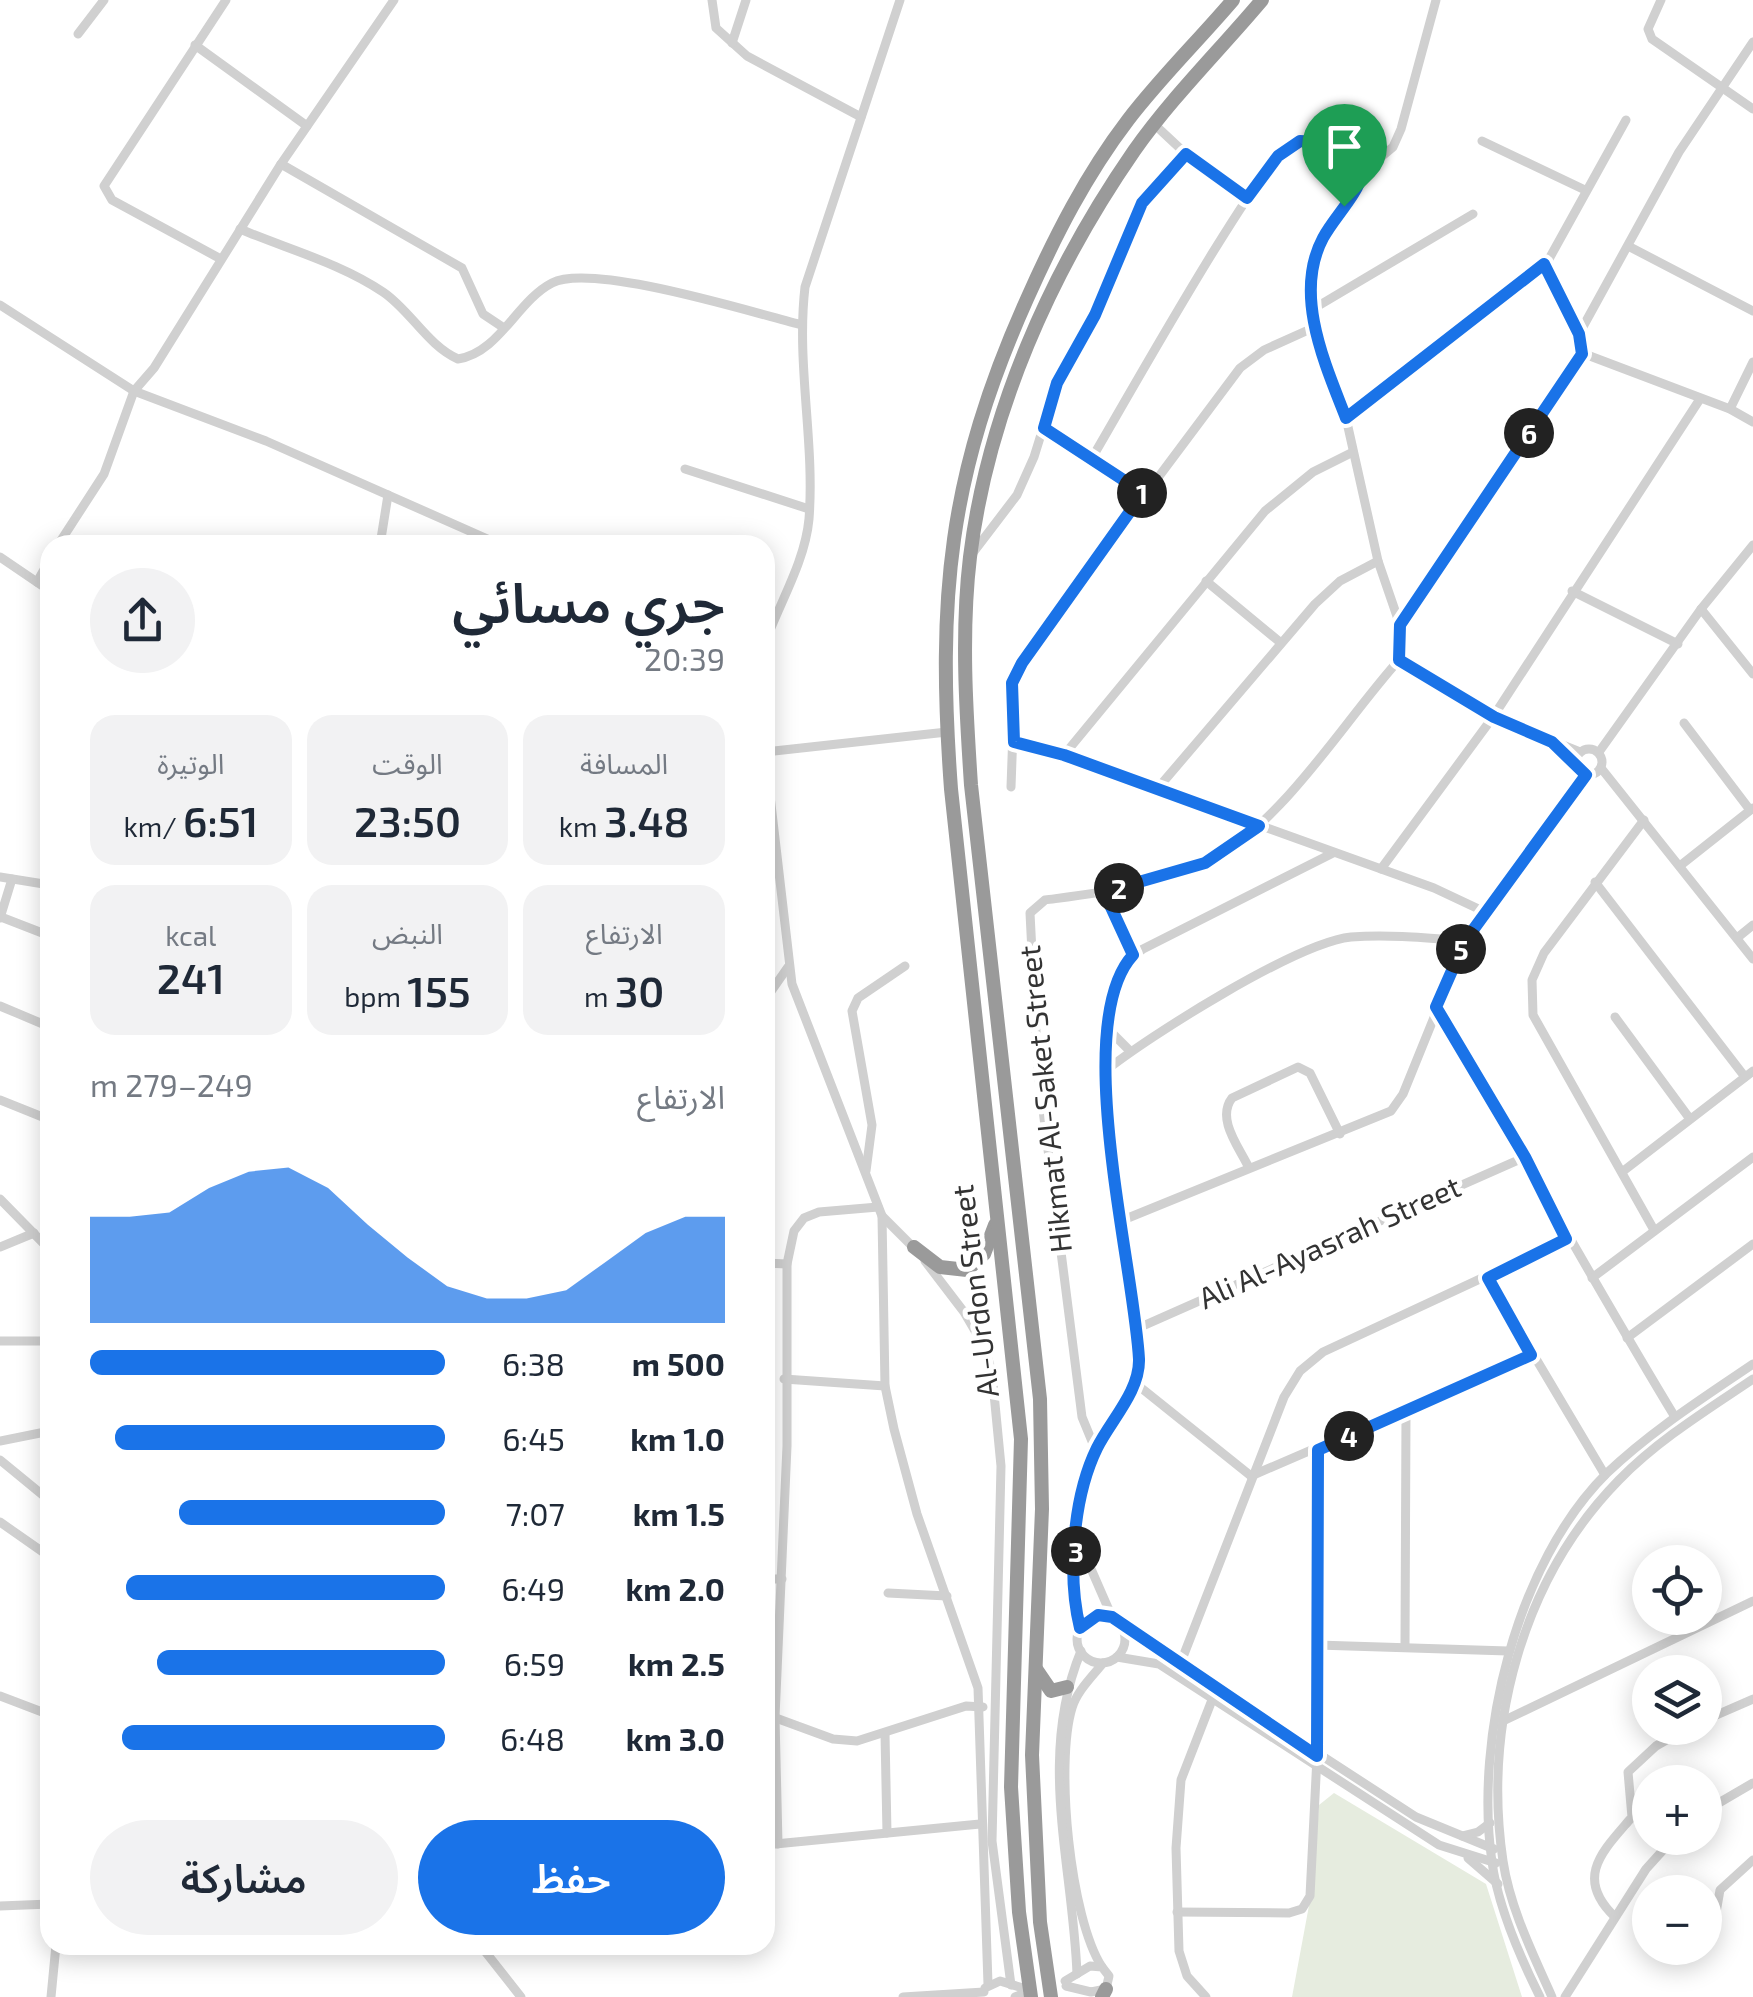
<!DOCTYPE html>
<html lang="ar">
<meta charset="utf-8">
<style>
:root{--surface:#fff;--page:#f2f2f3;--text:#1f2937;--muted:#747a83;--accent:#1a73e8}
body{margin:0;font-family:"Exo 2","Noto Sans Arabic",sans-serif;background:var(--page);color:var(--text);direction:rtl;height:100vh;display:flex;flex-direction:column;font-size:38px;white-space:nowrap}
*{box-sizing:border-box;margin:0}
p{font-size:32px;color:var(--muted)}
.icon{flex:none;width:55px;height:55px;fill:none;stroke:currentColor;stroke-width:2;stroke-linecap:round;stroke-linejoin:round}
.map{position:relative;flex:1;overflow:hidden;direction:ltr}
.side{position:absolute;left:40px;top:535px;width:735px;height:1420px;display:flex;flex-direction:column;background:var(--surface);border-radius:30px;box-shadow:0 5px 25px #0003;direction:rtl}
.side>*{flex:none}
.tools{position:absolute;left:1632px;top:1545px;display:grid;gap:20px}
.tools a{display:grid;place-items:center;width:90px;height:90px;border-radius:50%;background:var(--surface);box-shadow:0 5px 25px #0003;font-size:50px}
.pin{position:absolute;display:grid;place-items:center;width:85px;height:85px;color:#fff;margin:-102px -42px;border-radius:50% 50% 50% 0;rotate:-45deg;box-shadow:0 0 10px #0007}
.pin .icon{rotate:45deg}
.km{position:absolute;width:50px;height:50px;margin:-25px;border-radius:50%;background:#222;color:#fff;font-size:28px;line-height:50px;text-align:center}
.round{display:grid;place-items:center;flex:none;width:105px;height:105px;border-radius:52px;background:var(--page)}
.headline{display:flex;align-items:center;justify-content:space-between;height:170px;padding:0 50px}
h1{font-size:55px;font-weight:600;line-height:75px}
.metrics{display:grid;grid-template-columns:repeat(3,1fr);gap:15px;height:170px;padding:10px 50px}
.metrics div{display:grid;align-content:center;border-radius:25px;background:var(--page);text-align:center}
.metrics b{font-size:42px;font-weight:600}
.metrics small{font-size:28px;font-weight:400}
.metrics p{font-size:28px}
.chart{height:280px;padding:20px 50px}
.chart p{display:flex;justify-content:space-between}
.chart svg{width:100%;height:180px;margin-top:10px;fill:var(--accent);opacity:.7}
.button{display:flex;gap:20px;margin-top:auto;padding:20px 50px}
.button a{flex:1;height:115px;border-radius:60px;background:var(--accent);color:#fff;font-size:40px;font-weight:600;line-height:115px;text-align:center}
.button a+a{background:var(--page);color:var(--text)}
ul{padding:0 50px;list-style:none;font-size:32px}
li{display:grid;grid-template-columns:160px 120px 1fr;align-items:center;height:75px}
li i{height:25px;border-radius:12px;background:var(--accent)}
.map>svg:first-child{display:block}
.green{fill:#e6ecdf}
.lines{fill:none;stroke-linecap:round;stroke-linejoin:round}
.minor{stroke:#d0d0d0;stroke-width:9}
.highway{stroke:#9a9a9a;stroke-width:14}
.route-casing{stroke:#fff;stroke-width:20}
.route{stroke:#1a73e8;stroke-width:12}
.labels{text-anchor:middle;stroke-width:10;stroke-linejoin:round;paint-order:stroke}
.street-label{font-size:30px;fill:#333;stroke:#fff}
</style>
<div class="map">
<svg width="1753" height="1997" viewBox="0 0 1753 1997">
<rect width="100%" height="100%" fill="#fff"/>
<polygon class="green" points="1334,1793 1486,1884 1522,1997 1292,1997 1313,1884 1319,1805"/>
<g class="lines">
<g class="minor">
<polyline points="712,0 716,28 747,56 861,117"/>
<polyline points="1661,0 1648,29 1652,39 1753,109"/>
<polyline points="78,34 104,0"/>
<polyline points="732,43 746,0"/>
<polyline points="195,45 307,126"/>
<polyline points="1155,125 1186,154 1247,197"/>
<polyline points="1482,141 1585,190"/>
<polyline points="281,164 462,268 483,314 504,328"/>
<polyline points="1363,172 1393,147 1401,129 1436,0"/>
<path d="M240,229C287,249 340,263 383,292C410,310 428,346 458,359C499,353 517,301 552,283C592,262 754,313 802,325"/>
<polyline points="1630,247 1753,311"/>
<polyline points="219,258 112,200 104,186 226,0"/>
<polyline points="1544,264 1579,334"/>
<polyline points="0,305 134,391 266,441 501,545"/>
<polyline points="1313,309 1473,214"/>
<polyline points="1582,353 1730,409 1753,422"/>
<polyline points="1730,409 1753,362"/>
<polyline points="1346,418 1549,259 1626,120"/>
<polyline points="1044,427 1122,479 1151,487 1240,368 1264,350 1315,327"/>
<path d="M1092,458C1120,411 1261,158 1292,143C1315,133 1345,153 1362,167L1360,182L1315,254L1313,309L1322,353L1346,418L1378,561L1400,625L1399,660C1342,723 1280,829 1202,864C1153,887 1098,893 1045,900L1030,913L1038,1071L1082,1417L1096,1451"/>
<polyline points="685,469 809,509"/>
<polyline points="58,545 104,474 134,391 154,368 281,164 394,0"/>
<polyline points="380,545 388,495"/>
<polyline points="972,554 1017,495 1034,457 1057,383 1095,315 1142,203 1186,154"/>
<polyline points="0,557 50,591"/>
<polyline points="1206,581 1281,643"/>
<polyline points="37,582 50,559"/>
<polyline points="1572,591 1678,644"/>
<polyline points="1701,609 1753,674"/>
<polyline points="1400,625 1582,353 1579,334 1679,152 1753,42"/>
<path d="M765,643C779,604 805,562 809,519C815,442 796,364 805,287L900,0"/>
<polyline points="1399,660 1493,717 1580,752"/>
<polyline points="1684,723 1750,810"/>
<polyline points="1013,742 1064,755 1434,888 1485,912"/>
<circle cx="1589" cy="762" r="13"/>
<polyline points="765,752 947,732"/>
<polyline points="1599,752 1701,609 1753,545"/>
<polyline points="765,753 792,984 882,1216 885,1386 894,1429 917,1514 978,1688 988,1984"/>
<polyline points="1064,755 1265,511 1313,472 1351,453"/>
<polyline points="1601,768 1753,959"/>
<polyline points="1011,787 1015,675 1146,489"/>
<polyline points="1158,788 1315,604 1340,581 1378,561"/>
<polyline points="1644,820 1544,953 1532,980 1533,1015 1654,1230"/>
<polyline points="1681,865 1753,808"/>
<polyline points="1381,869 1493,717 1700,399"/>
<polyline points="0,877 50,885"/>
<polyline points="1595,882 1745,1077"/>
<polyline points="1103,892 1133,955"/>
<polyline points="1,917 50,936"/>
<polyline points="0,918 12,879"/>
<polyline points="1737,938 1753,925"/>
<polyline points="765,1000 788,967"/>
<polyline points="0,1006 50,1027"/>
<path d="M1436,1007C1517,1143 1593,1282 1675,1417"/>
<polyline points="1615,1017 1690,1119"/>
<polyline points="1105,1026 1129,1050"/>
<path d="M1104,1072C1149,1036 1296,943 1351,937C1388,934 1428,938 1465,941"/>
<polyline points="0,1100 50,1120"/>
<path d="M1249,1168C1239,1147 1216,1119 1232,1098L1298,1067L1310,1073L1340,1134"/>
<polyline points="866,1171 872,1125 852,1011 858,998 905,966"/>
<polyline points="1622,1172 1753,1071"/>
<polyline points="0,1199 50,1250"/>
<polyline points="882,1216 915,1249"/>
<polyline points="1123,1220 1391,1111 1403,1094 1465,941 1586,775"/>
<polyline points="0,1247 34,1233"/>
<polyline points="925,1261 964,1312 985,1348 992,1373 1001,1466 992,1841 1011,1985"/>
<polyline points="765,1263 787,1264"/>
<polyline points="1488,1278 1605,1475"/>
<polyline points="1592,1278 1753,1157"/>
<polyline points="1136,1329 1525,1157"/>
<polyline points="1627,1338 1753,1244"/>
<polyline points="0,1341 50,1341"/>
<polyline points="784,1379 885,1386"/>
<polyline points="1135,1383 1251,1476"/>
<polyline points="0,1441 50,1431"/>
<polyline points="0,1460 50,1501"/>
<polyline points="1251,1476 1531,1355"/>
<polyline points="0,1522 50,1557"/>
<polyline points="1078,1539 1112,1617"/>
<polyline points="765,1579 782,1579"/>
<polyline points="888,1593 947,1596"/>
<circle cx="1101" cy="1639" r="24"/>
<polyline points="1122,1626 1416,1817 1494,1849"/>
<path d="M1080,1628L1077,1537L1083,1487L1096,1451L1138,1375L1104,1072C1104,1031 1103,972 1143,949L1333,853"/>
<polyline points="1317,1645 1508,1651"/>
<polyline points="1405,1647 1406,1412"/>
<polyline points="1117,1657 1159,1664 1439,1845 1496,1863"/>
<polyline points="1181,1662 1284,1397 1300,1371 1323,1352 1566,1239"/>
<polyline points="0,1696 50,1715"/>
<polyline points="765,1714 833,1739 857,1741 966,1706 983,1707"/>
<polyline points="1705,1720 1753,1699"/>
<polyline points="1503,1721 1753,1601"/>
<polyline points="885,1734 887,1833"/>
<polyline points="1705,1811 1753,1783"/>
<polyline points="1462,1836 1478,1832 1490,1823"/>
<polyline points="778,1844 775,1717 787,1446 787,1264 794,1231 804,1218 819,1212 878,1207"/>
<polyline points="765,1845 980,1824"/>
<polyline points="1468,1858 1498,1884"/>
<polyline points="46,1903 50,1875"/>
<polyline points="0,1906 50,1904"/>
<polyline points="1177,1912 1289,1913 1302,1909 1310,1896 1317,1757 1317,1449"/>
<path d="M1615,1917C1573,1877 1604,1850 1632,1817L1628,1772L1656,1746L1687,1728"/>
<polyline points="1714,1924 1720,1890 1753,1860"/>
<polyline points="480,1945 521,1997"/>
<path d="M1102,1967C1070,1918 1055,1764 1072,1708C1077,1691 1092,1677 1103,1663"/>
<path d="M1077,1974C1073,1865 1037,1758 1081,1651"/>
<polyline points="1065,1981 1090,1966 1102,1967 1109,1976 1106,1989 1091,1992 1066,1986"/>
<polyline points="985,1988 1000,1981 1023,1988"/>
<polyline points="51,1997 56,1945"/>
<polyline points="903,1997 984,1992"/>
<polyline points="1015,1997 1020,1995"/>
<polyline points="1206,1997 1187,1976 1179,1951 1176,1848 1181,1780 1212,1700"/>
<path d="M1540,1997C1520,1957 1498,1907 1492,1862C1474,1738 1516,1563 1607,1473C1651,1431 1703,1398 1753,1364"/>
<path d="M1552,1997C1533,1954 1510,1908 1503,1861C1483,1726 1522,1579 1619,1480C1658,1440 1707,1410 1753,1379"/>
<polyline points="1565,1997 1646,1869 1674,1838"/>
</g>
<g class="highway">
<polyline points="914,1247 940,1267 967,1270 984,1254 995,1225"/>
<polyline points="1036,1669 1051,1691 1067,1687"/>
<path d="M1031,1997L1019,1912L1011,1787L1021,1439L951,789C937,598 948,475 1027,299C1055,236 1086,175 1128,120C1160,78 1199,40 1233,0"/>
<path d="M1051,1997L1040,1922L1032,1755L1042,1509L1040,1399L971,785C966,710 961,632 970,557C988,412 1051,271 1134,151C1172,97 1220,50 1262,0"/>
<polyline points="1102,1997 1106,1989"/>
</g>
</g>
<g class="lines">
<defs>
<path id="route" d="M1300,141C1323,141 1350,152 1363,172C1357,196 1335,216 1323,238C1293,294 1325,364 1346,418L1544,264L1579,334L1582,354L1400,625L1399,660L1494,717L1552,742L1586,775L1465,941L1436,1007L1525,1157L1566,1239L1488,1278L1531,1355L1318,1450L1317,1756L1112,1617L1098,1615L1080,1628C1067,1575 1073,1497 1097,1448C1111,1420 1140,1391 1139,1359C1134,1265 1070,1023 1133,955L1104,892L1205,863L1259,826L1064,755L1014,742L1012,683L1022,663L1146,489L1122,479L1044,428L1057,383L1095,315L1142,203L1186,154L1247,198L1278,156Z"/>
</defs>
<use href="#route" class="route-casing"/>
<use href="#route" class="route"/>
</g>
<g class="labels">
<g class="street-label">
<text transform="translate(1046 1099) rotate(-96)" y="10">Hikmat Al-Saket Street</text>
<text transform="translate(1330 1243) rotate(-24)" y="10">Ali Al-Ayasrah Street</text>
<text transform="translate(976 1291) rotate(-97)" y="10">Al-Urdon Street</text>
</g>
</g>
</svg>
<div class="tools">
<a><svg class="icon" aria-label="locate" viewBox="0 0 24 24"><circle cx="12" cy="12" r="6"/><path d="M12 2v4M12 18v4M2 12h4M18 12h4"/></svg></a>
<a><svg class="icon" aria-label="layers" viewBox="0 0 24 24"><path d="M12 4l9 5-9 5-9-5zM3 14l9 5 9-5"/></svg></a>
<a>+</a>
<a>−</a>
</div>
<div class="pin" style="left:1344px;top:206px;background:#1e9e55"><svg class="icon" aria-label="arrive" viewBox="0 0 24 24"><path d="M6 21V4h12l-3 4 3 4H6"/></svg></div>
<b class="km" style="left:1142px;top:493px">1</b>
<b class="km" style="left:1119px;top:888px">2</b>
<b class="km" style="left:1076px;top:1551px">3</b>
<b class="km" style="left:1349px;top:1436px">4</b>
<b class="km" style="left:1461px;top:949px">5</b>
<b class="km" style="left:1529px;top:433px">6</b>
<section class="side">
<div class="headline"><div><h1>جري مسائي</h1><p>20:39</p></div><a class="round"><svg class="icon" aria-label="share" viewBox="0 0 24 24"><path d="M12 15V3M7 8l5-5 5 5M5 13v7h14v-7"/></svg></a></div>
<div class="metrics">
<div><p>المسافة</p><b>3.48<small> km</small></b></div>
<div><p>الوقت</p><b>23:50</b></div>
<div><p>الوتيرة</p><b>6:51<small> /km</small></b></div>
</div>
<div class="metrics">
<div><p>الارتفاع</p><b>30<small> m</small></b></div>
<div><p>النبض</p><b>155<small> bpm</small></b></div>
<div><p>kcal</p><b>241</b></div>
</div>
<div class="chart"><p><span>الارتفاع</span>249–279 m</p>
<svg viewBox="0 0 160 44" preserveAspectRatio="none"><path d="M0 44V18L10 18L20 17L30 11L40 7L50 6L60 11L70 20L80 28L90 35L100 38L110 38L120 36L130 29L140 22L150 18L160 18V44z"/></svg>
</div>
<ul>
<li><b>500 m</b>6:38<i style="width:100%"></i></li>
<li><b>1.0 km</b>6:45<i style="width:93%"></i></li>
<li><b>1.5 km</b>7:07<i style="width:75%"></i></li>
<li><b>2.0 km</b>6:49<i style="width:90%"></i></li>
<li><b>2.5 km</b>6:59<i style="width:81%"></i></li>
<li><b>3.0 km</b>6:48<i style="width:91%"></i></li>
</ul>
<div class="button"><a>حفظ</a><a>مشاركة</a></div>
</section>
</div>
